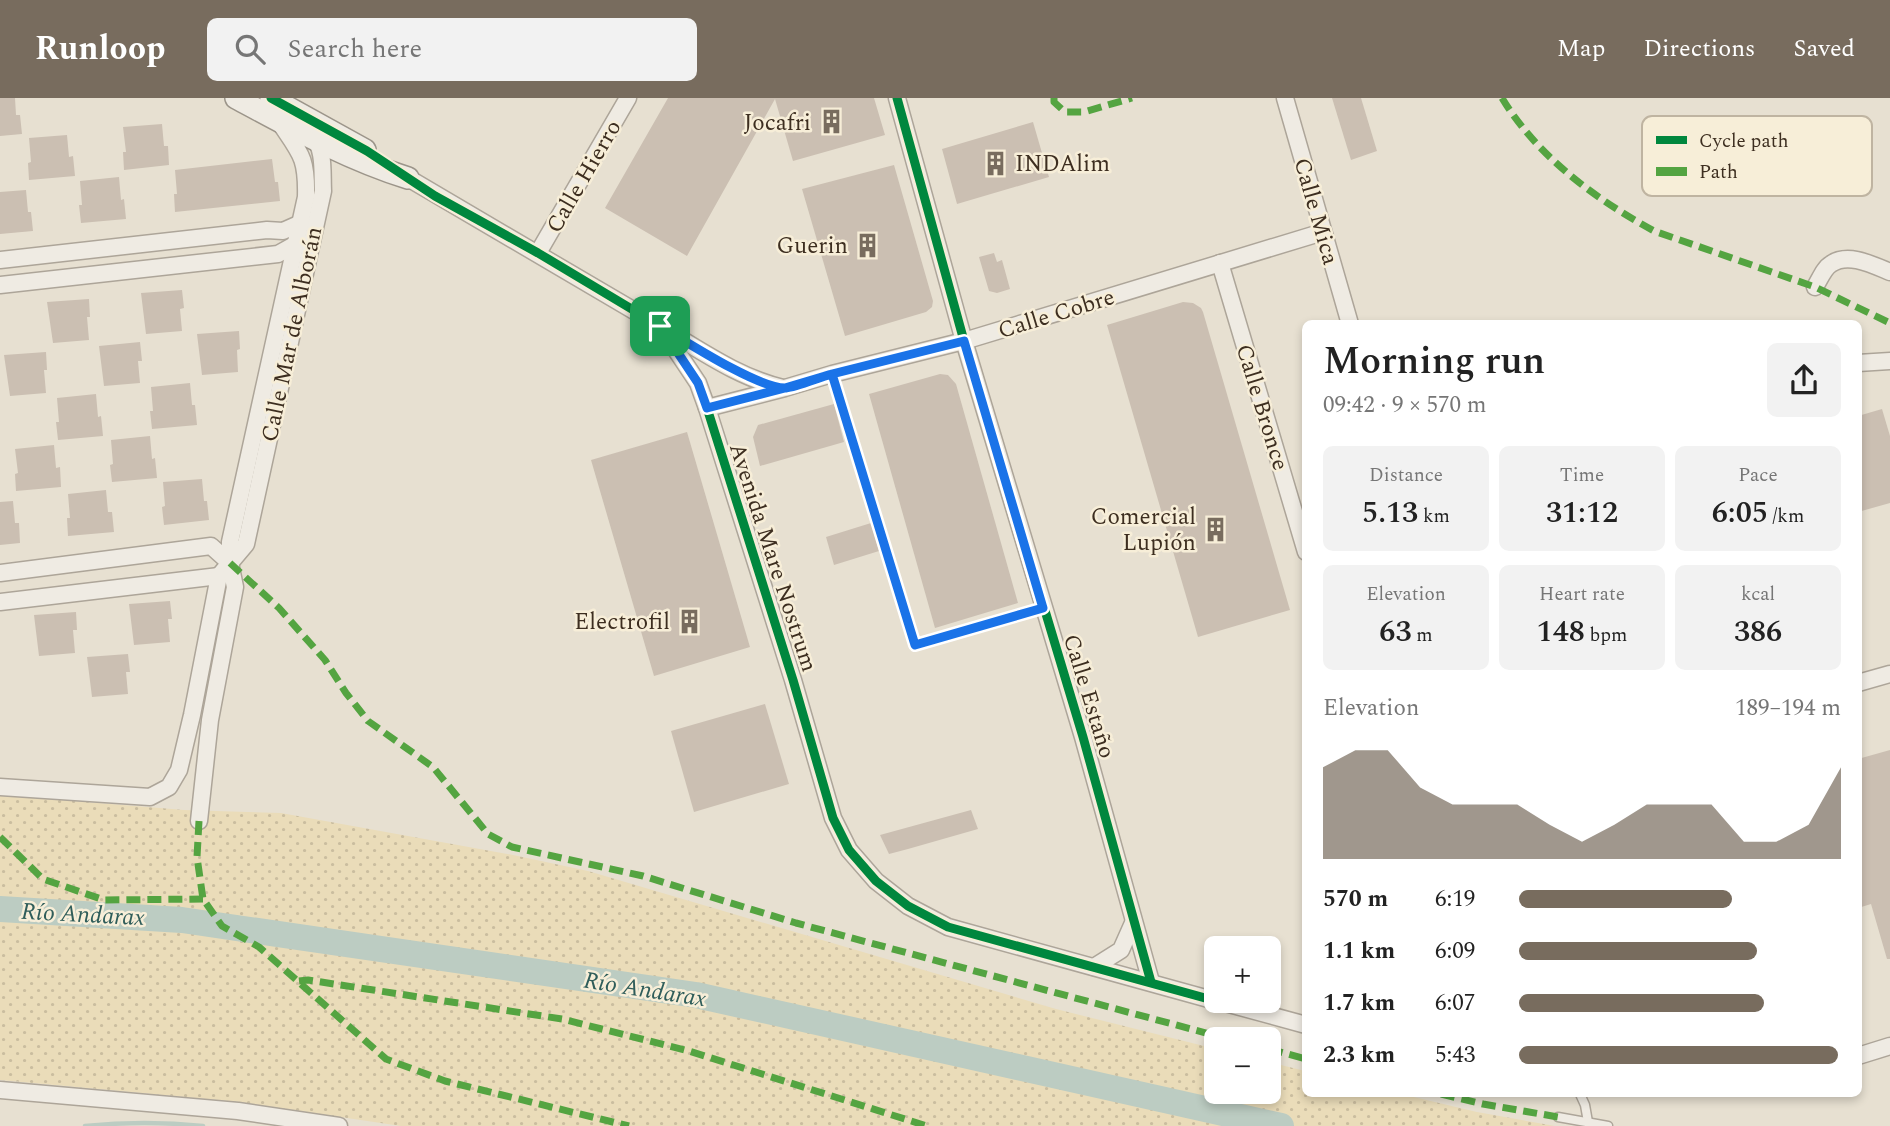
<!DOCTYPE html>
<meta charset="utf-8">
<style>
:root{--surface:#fff;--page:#f2f2f2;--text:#222;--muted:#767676;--accent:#786c5e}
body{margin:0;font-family:Spectral,serif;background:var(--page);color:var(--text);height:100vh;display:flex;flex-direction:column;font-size:26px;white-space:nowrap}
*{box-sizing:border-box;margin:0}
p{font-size:23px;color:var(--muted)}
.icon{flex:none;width:38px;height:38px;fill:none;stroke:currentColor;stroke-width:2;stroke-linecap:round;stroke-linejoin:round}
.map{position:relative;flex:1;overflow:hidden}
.details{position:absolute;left:1302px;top:222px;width:560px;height:777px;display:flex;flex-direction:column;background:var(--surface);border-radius:10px;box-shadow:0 4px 10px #0003}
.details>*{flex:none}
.buttons{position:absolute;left:1204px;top:838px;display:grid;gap:14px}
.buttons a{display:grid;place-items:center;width:77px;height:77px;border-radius:10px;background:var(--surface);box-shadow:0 4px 10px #0003;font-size:35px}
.pin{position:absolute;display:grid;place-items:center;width:60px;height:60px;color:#fff;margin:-30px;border-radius:14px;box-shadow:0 4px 10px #0006}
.round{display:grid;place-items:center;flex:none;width:74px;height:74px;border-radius:10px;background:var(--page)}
.summary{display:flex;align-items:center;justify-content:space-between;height:119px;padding:0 21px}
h1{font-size:38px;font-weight:600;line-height:52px}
.metrics{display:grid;grid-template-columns:repeat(3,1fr);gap:10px;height:119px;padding:7px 21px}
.metrics div{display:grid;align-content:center;border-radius:10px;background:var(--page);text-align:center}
.metrics b{font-size:30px;font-weight:600}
.metrics small{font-size:19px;font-weight:400}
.metrics p{font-size:19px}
.chart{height:196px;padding:14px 21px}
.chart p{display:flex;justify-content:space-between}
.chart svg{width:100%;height:126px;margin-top:7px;fill:var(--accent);opacity:.7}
ul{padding:0 21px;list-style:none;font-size:23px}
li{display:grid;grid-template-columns:112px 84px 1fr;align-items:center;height:52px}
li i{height:18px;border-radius:9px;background:var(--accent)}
header{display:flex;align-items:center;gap:42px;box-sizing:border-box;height:98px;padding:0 35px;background:var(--accent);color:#fff}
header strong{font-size:33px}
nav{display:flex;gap:38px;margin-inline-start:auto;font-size:24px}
.search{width:490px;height:63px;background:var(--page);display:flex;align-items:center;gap:18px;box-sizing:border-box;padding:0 24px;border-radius:10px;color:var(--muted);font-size:26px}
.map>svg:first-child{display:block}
.sand{fill:url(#sand-dots)}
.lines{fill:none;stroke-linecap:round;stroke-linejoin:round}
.stream{stroke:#bcccc2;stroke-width:4.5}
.river{stroke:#bcccc2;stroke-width:26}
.building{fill:#cbbfb2}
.lane-casing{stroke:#ada599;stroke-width:11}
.street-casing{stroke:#ada599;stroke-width:19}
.secondary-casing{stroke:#9c958a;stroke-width:24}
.lane{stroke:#efebe3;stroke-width:8}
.street{stroke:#efebe3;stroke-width:16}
.secondary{stroke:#efebe3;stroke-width:21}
.quiet{stroke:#54a441;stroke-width:7;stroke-dasharray:14 7;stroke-linecap:butt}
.cycleway-casing{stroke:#f7eed8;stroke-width:13}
.cycleway{stroke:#00873e;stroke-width:9}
.route-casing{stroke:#fff;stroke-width:14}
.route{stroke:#1a73e8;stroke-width:9}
.labels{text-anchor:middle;stroke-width:5;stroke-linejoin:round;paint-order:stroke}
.poi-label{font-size:23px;fill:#3d2e20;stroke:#f7eed8;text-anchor:end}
.street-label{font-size:23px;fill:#3d2e20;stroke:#f7eed8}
.water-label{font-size:24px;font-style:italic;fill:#2f5d5a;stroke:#f7eed8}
.key{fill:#f7eed8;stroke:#bfb4a1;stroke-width:2}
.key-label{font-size:19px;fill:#3d2e20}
</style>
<header>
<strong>Runloop</strong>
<div class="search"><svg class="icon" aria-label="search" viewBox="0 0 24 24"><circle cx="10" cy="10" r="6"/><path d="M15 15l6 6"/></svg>Search here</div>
<nav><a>Map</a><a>Directions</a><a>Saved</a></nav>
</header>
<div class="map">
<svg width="1890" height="1028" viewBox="0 0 1890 1028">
<defs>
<pattern id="sand-dots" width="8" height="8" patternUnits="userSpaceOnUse" patternTransform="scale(1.75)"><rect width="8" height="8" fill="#eadcb9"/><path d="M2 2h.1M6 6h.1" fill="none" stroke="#cabd9f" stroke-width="1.8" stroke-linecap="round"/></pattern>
</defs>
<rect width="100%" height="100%" fill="#e7e0d1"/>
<polygon class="sand" points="0,697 184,712 281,715 513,757 588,773 1056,911 1216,951 1216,994 1269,994 1269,964 1305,973 1306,996 1401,996 1477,1014 1555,1028 401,1028 239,1004 0,982"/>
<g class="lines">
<path class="stream" d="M85,1028C125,1024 164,1024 203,1028"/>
<polyline class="river" points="0,811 182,822 696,897 1281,1028"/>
</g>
<g class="building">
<polygon points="0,0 15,0 16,17 20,17 22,36 0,38"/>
<polygon points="668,0 874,0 885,37 793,63 775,1 687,158 605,110"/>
<polygon points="1332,0 1361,0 1377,53 1351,62"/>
<polygon points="1033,24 1049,79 957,106 942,51"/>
<polygon points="162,26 164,48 168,48 169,67 124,72 123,54 126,54 123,29"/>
<polygon points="67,37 69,59 73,58 75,78 29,82 28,65 31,64 29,40"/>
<polygon points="272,61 275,84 278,84 280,103 175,114 174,96 177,96 175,72"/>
<polygon points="894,67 933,203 932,209 926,214 845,238 802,91"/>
<polygon points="119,79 121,102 124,101 126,121 81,125 79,107 82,107 80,83"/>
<polygon points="26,92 28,114 31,114 33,133 0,136 0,94"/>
<polygon points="994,155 997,164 1002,162 1010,191 997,195 989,193 979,159"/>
<polygon points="182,192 184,210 180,211 182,233 146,236 141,195"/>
<polygon points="89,201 90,219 87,219 89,242 53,245 47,204"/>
<polygon points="1183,204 1193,205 1201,210 1203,214 1290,512 1198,539 1107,227"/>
<polygon points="239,233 240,251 237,252 238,274 202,277 197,236"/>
<polygon points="140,244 142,263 138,263 140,285 104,288 99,248"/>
<polygon points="46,254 47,272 44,272 46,295 10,298 4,257"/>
<polygon points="940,276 948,277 956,286 1018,505 935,530 869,296"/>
<polygon points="190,285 192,307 195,307 197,327 152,331 150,313 153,313 151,289"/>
<polygon points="96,296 98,319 101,318 103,338 58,342 56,324 59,324 57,300"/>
<polygon points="834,306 844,344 760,368 753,339 758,327"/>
<polygon points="1882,311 1890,338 1890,405 1858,414 1858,318"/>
<polygon points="687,334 750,549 654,578 591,362"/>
<polygon points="150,338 152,361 155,360 157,380 112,384 110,367 113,366 111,342"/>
<polygon points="54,347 56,370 60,369 61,389 16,393 15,376 18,375 15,351"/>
<polygon points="202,381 204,403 207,403 209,422 164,427 162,409 165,408 163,384"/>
<polygon points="106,392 108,414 112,414 114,434 68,438 67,420 70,420 68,396"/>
<polygon points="13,403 15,425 19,425 20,445 0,447 0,404"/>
<polygon points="871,425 879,453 834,467 826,439"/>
<polygon points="170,503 172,521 168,521 170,544 134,547 129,506"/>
<polygon points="76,514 77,532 73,532 75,555 39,558 34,517"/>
<polygon points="128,556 130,574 126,574 128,596 92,599 87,559"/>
<polygon points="765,606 789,686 694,714 671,633"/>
<polygon points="1890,652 1890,861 1887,861 1871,806 1858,810 1858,661"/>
<polygon points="971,712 978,731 908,751 889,756 880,737"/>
</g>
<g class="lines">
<defs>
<g id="lane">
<polyline points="832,276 915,547 1043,510"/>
<polyline points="1580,996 1585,1007 1588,1024"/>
<polyline points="1558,1019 1608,1028"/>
</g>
<g id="street">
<polyline points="897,0 964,243 1083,639 1151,884"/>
<polyline points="1285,0 1350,226"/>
<polyline points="408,80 660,228 698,285 707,310 793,582 833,720 849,752 876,783 908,808 948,829 1216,903"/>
<polyline points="538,155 628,0"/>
<polyline points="0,162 267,132 283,133 301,125"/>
<polyline points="1220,165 1306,454"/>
<polyline points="0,187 278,156 296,146"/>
<path d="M1815,189C1820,181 1824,170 1831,166C1848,154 1873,167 1890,174"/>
<path d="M666,232C703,254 740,280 783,290"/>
<polyline points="1858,265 1890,263"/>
<polyline points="707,310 785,290 832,276 964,243 1323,134"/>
<polyline points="0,475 211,448 230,465"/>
<polyline points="0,504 219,478"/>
<polyline points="1858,585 1890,576"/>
<path d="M0,689L150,699L169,689L179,672L192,617L219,478L246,446L323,93C322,74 325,52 312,36"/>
<path d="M199,723L210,622L235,489L230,465V444L306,99C307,60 301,56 280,25"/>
<polyline points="1094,869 1121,852 1133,825"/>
<polyline points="1218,903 1306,927"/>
<polyline points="1858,958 1890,948"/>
<polyline points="0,992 238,1013 339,1028"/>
</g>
<g id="secondary">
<path d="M236,0C292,30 347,61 408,80"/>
<polyline points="271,0 365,52"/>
</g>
</defs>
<use href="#lane" class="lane-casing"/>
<use href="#street" class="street-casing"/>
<use href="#secondary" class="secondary-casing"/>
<use href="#lane" class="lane"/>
<use href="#street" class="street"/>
<use href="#secondary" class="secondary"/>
<g class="quiet">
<polyline points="1054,0 1054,4 1065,14 1084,14 1132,0"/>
<path d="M1502,0C1537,58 1595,101 1654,133L1815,189L1890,225"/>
<polyline points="230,465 279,510 325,562 346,595 368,623 433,669 488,736 512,749 643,778 796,825 1232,942"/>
<polyline points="199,723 197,759 203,801 222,828 259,849 386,961 445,983 629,1028"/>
<polyline points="0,739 43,781 104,802 203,801"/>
<polyline points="299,883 308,882 562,921 689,953 927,1028"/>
<polyline points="1269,951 1306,961"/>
<polyline points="1441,996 1483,1006 1558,1019"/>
</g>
<defs>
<g id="cycleway">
<polyline points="271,0 367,53 435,98 538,155 660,228 698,285 707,310 793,582 833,720 849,752 876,783 908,808 948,829 1216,903"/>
<polyline points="897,0 964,243 1083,639 1151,884"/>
</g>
</defs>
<use href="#cycleway" class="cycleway-casing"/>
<use href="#cycleway" class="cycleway"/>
</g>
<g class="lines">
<defs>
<path id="route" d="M660,228L698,285L707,310L785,290L832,276L964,243L1043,510L915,547L832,276C820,279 797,289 786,290C759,291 685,243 660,228"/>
</defs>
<use href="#route" class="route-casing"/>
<use href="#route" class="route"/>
</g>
<defs>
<symbol id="building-bare" viewBox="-9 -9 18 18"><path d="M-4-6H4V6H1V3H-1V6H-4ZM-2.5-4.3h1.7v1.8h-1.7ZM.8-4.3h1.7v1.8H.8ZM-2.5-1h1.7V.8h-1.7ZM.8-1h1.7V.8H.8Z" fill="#786c5e" stroke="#f7eed8" stroke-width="2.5" paint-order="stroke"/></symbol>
</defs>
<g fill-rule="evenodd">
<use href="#building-bare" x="814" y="6" width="35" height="35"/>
<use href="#building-bare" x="978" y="48" width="35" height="35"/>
<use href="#building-bare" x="850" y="130" width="35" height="35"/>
<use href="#building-bare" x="1198" y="414" width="35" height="35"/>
<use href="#building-bare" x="672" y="506" width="35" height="35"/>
</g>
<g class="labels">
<g class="poi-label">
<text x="811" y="32">Jocafri</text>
<text x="1015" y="73" text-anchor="start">INDAlim</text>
<text x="848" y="155">Guerin</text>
<text x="1196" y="426">Comercial<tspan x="1196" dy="26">Lupión</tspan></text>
<text x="670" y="531">Electrofil</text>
</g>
<g class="street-label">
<text transform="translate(583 78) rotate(-60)" y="8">Calle Hierro</text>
<text transform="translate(1317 113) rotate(74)" y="8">Calle Mica</text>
<text transform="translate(1056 215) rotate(-17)" y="8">Calle Cobre</text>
<text transform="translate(291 236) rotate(-78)" y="8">Calle Mar de Alborán</text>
<text transform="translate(1263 309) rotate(73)" y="8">Calle Bronce</text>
<text transform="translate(774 459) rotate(72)" y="8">Avenida Mare Nostrum</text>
<text transform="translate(1090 598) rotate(73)" y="8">Calle Estaño</text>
</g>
<g class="water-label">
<text transform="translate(83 816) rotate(3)" y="8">Río Andarax</text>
<text transform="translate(645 891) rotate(9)" y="8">Río Andarax</text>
</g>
</g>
<rect x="1642" y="18" width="230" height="80" rx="10" class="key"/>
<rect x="1656" y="38" width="31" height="8" fill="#00873e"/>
<rect x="1656" y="69" width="31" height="9" fill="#54a441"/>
<g class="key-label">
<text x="1699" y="49">Cycle path</text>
<text x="1699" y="80">Path</text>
</g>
</svg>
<div class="buttons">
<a>+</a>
<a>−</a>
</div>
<div class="pin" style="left:660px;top:228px;background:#1e9e55"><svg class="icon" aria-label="arrive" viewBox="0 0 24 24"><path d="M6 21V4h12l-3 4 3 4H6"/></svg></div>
<section class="details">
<div class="summary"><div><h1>Morning run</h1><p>09:42 · 9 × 570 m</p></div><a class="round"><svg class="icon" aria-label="share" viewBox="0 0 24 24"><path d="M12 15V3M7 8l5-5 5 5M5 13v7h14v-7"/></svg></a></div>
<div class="metrics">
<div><p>Distance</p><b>5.13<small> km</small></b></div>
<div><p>Time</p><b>31:12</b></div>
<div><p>Pace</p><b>6:05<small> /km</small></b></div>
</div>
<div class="metrics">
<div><p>Elevation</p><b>63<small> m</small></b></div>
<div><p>Heart rate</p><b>148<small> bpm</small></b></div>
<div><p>kcal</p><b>386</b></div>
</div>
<div class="chart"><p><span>Elevation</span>189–194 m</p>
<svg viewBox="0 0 160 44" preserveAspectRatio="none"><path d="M0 44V12L10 6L20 6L30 19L40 25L50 25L60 25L70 32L80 38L90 32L100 25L110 25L120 25L130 38L140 38L150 32L160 12V44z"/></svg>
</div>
<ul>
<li><b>570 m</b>6:19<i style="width:66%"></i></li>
<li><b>1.1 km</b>6:09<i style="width:74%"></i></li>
<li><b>1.7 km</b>6:07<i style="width:76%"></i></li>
<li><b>2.3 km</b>5:43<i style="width:99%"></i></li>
</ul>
</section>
</div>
